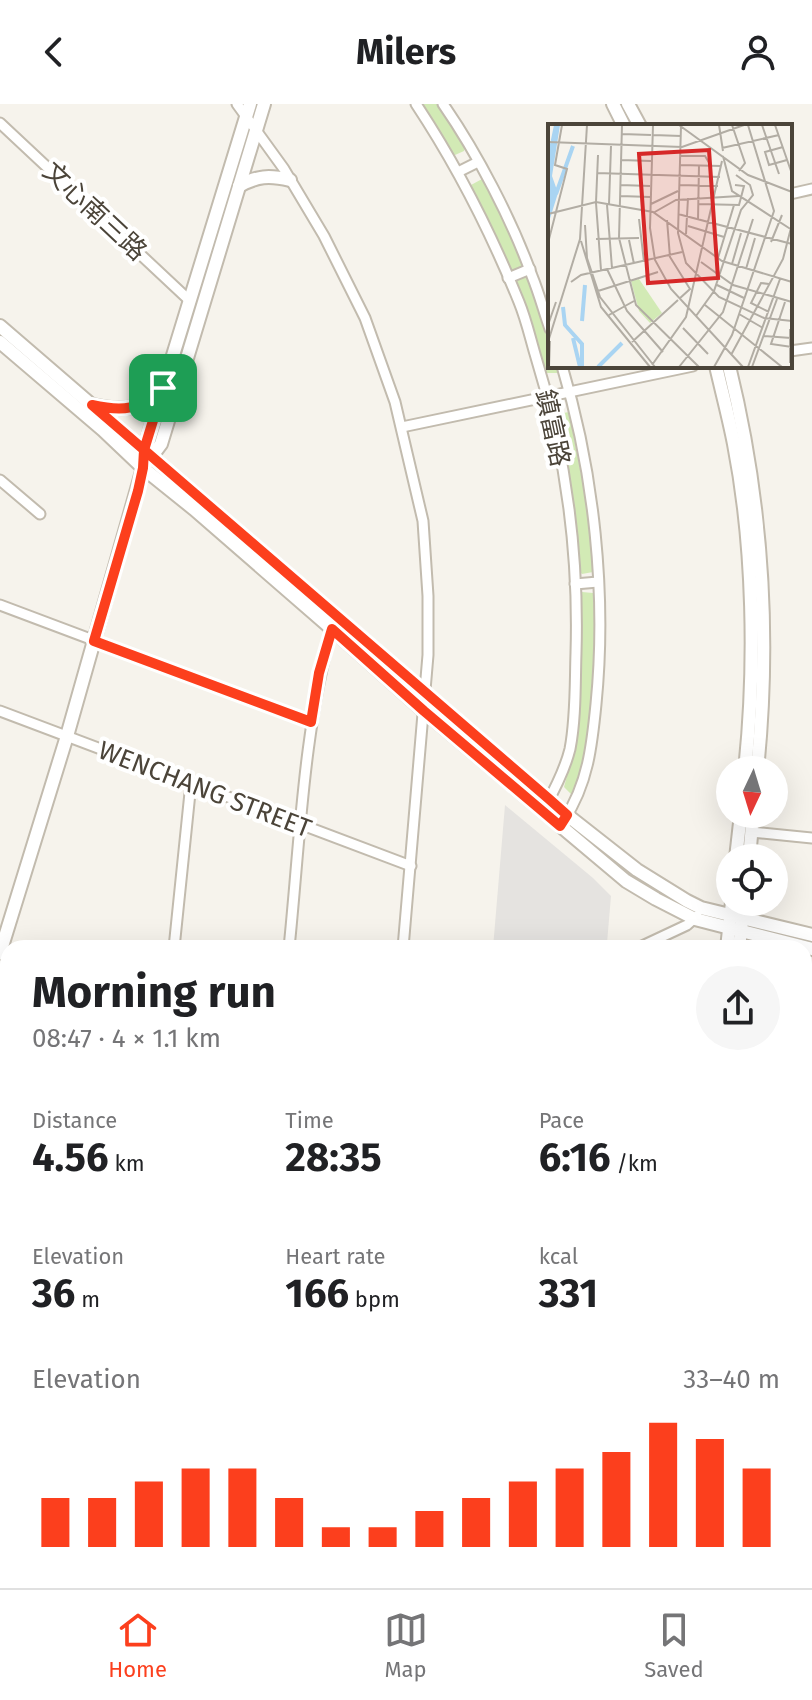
<!DOCTYPE html>
<meta charset="utf-8">
<style>
:root{--surface:#fff;--page:#f6f6f6;--text:#202124;--muted:#757577;--line:#e0e0e0;--accent:#fc3f1d}
body{margin:0;font-family:"Fira Sans","Noto Sans TC",sans-serif;background:var(--page);color:var(--text);height:100vh;display:flex;flex-direction:column;font-size:30px;white-space:nowrap}
*{box-sizing:border-box;margin:0}
p{font-size:26px;color:var(--muted)}
.icon{flex:none;width:44px;height:44px;fill:none;stroke:currentColor;stroke-width:2;stroke-linecap:round;stroke-linejoin:round}
.map{position:relative;flex:1;overflow:hidden}
.drawer{position:absolute;left:0px;top:836px;width:812px;height:648px;display:flex;flex-direction:column;background:var(--surface);border-radius:24px 24px 0 0;box-shadow:0 8px 32px #0002}
.drawer>*{flex:none}
.needle{width:52px;rotate:184deg}
.fabs{position:absolute;left:716px;top:652px;display:grid;gap:16px}
.fabs a{display:grid;place-items:center;width:72px;height:72px;border-radius:50%;background:var(--surface);box-shadow:0 8px 32px #0002;font-size:40px}
.pin{position:absolute;display:grid;place-items:center;width:68px;height:68px;color:#fff;margin:-34px;border-radius:16px;box-shadow:0 4px 12px #0006}
.round{display:grid;place-items:center;flex:none;width:84px;height:84px;border-radius:42px;background:var(--page)}
.overview{display:flex;align-items:center;justify-content:space-between;height:136px;padding:0 32px}
h1{font-size:44px;font-weight:700;line-height:60px}
.figures{display:grid;grid-template-columns:repeat(3,1fr);gap:12px;height:136px;padding:8px 32px}
.figures div{display:grid;align-content:center}
.figures b{font-size:40px;font-weight:700}
.figures small{font-size:22px;font-weight:400}
.figures p{font-size:22px}
.chart{height:224px;padding:16px 32px}
.chart p{display:flex;justify-content:space-between}
.chart svg{width:100%;height:144px;margin-top:8px;stroke:var(--accent);stroke-width:6}
header{display:flex;justify-content:space-between;align-items:center;height:104px;padding:0 32px;background:var(--surface);font-size:36px;font-weight:700}
.menu{display:flex;justify-content:space-around;align-items:center;height:112px;border-top:2px solid var(--line);background:var(--surface);font-size:22px;color:var(--muted)}
.menu a{display:grid;justify-items:center;gap:4px}
.menu .active{color:var(--accent)}
.map>svg:first-child{display:block}
.green{fill:#d2eab5}
.parking{fill:#e5e3e0}
.lines{fill:none;stroke-linecap:round;stroke-linejoin:round}
.minor-casing{stroke:#c2bbae;stroke-width:13}
.tertiary-casing{stroke:#c2bbae;stroke-width:16}
.minor{stroke:#fff;stroke-width:9}
.tertiary{stroke:#fff;stroke-width:12}
.route-casing{stroke:#fff;stroke-width:16}
.route{stroke:#fc3f1d;stroke-width:10}
.labels{text-anchor:middle;stroke-width:8;stroke-linejoin:round;paint-order:stroke}
.street-label{font-size:26px;fill:#4b4439;stroke:#fff}
.inset-river{fill:none;stroke:#a9d4f2;stroke-width:4}
.inset-road{fill:none;stroke:#b2ada4;stroke-width:2}
.view{fill:#d62828;fill-opacity:0.15;stroke:#d62828;stroke-width:4}
.inset-edge{fill:none;stroke:#4b4439;stroke-width:4}
</style>
<header><svg class="icon" aria-label="back" viewBox="0 0 24 24"><path d="M15 5l-7 7 7 7"/></svg>Milers<svg class="icon" aria-label="person" viewBox="0 0 24 24"><circle cx="12" cy="8" r="4"/><path d="M4 21q1-7 8-7t8 7"/></svg></header>
<div class="map">
<svg width="812" height="1484" viewBox="0 0 812 1484">
<rect width="100%" height="100%" fill="#f6f3ec"/>
<g class="green">
<polygon points="422,0 438,0 465,43 464,47 455,51 452,49"/>
<polygon points="482,75 487,81 523,160 523,163 510,167 471,81"/>
<polygon points="524,172 527,172 550,237 550,262 558,262 558,269 546,269 531,221 515,178 516,175"/>
<polygon points="569,308 587,401 593,468 582,470 580,468 569,373 557,312 558,310"/>
<polygon points="582,488 593,489 594,491 594,571 588,642 584,663 573,692 564,683 571,657 579,597"/>
</g>
<polygon class="parking" points="505,701 593,774 611,792 607,839 596,844 493,844"/>
<g class="lines">
<defs>
<g id="minor">
<polyline points="237,0 284,65 324,132 365,214 395,298 423,417 428,492 428,551 403,844"/>
<path d="M416,0C457,62 491,129 519,198C526,215 530,233 535,250C565,346 579,448 576,549C575,580 576,614 570,645C565,665 556,683 546,701"/>
<path d="M443,0C477,49 512,116 532,172C539,189 544,208 550,225"/>
<polyline points="0,19 189,196"/>
<polyline points="458,68 478,58"/>
<polyline points="790,90 812,85"/>
<polyline points="508,174 530,165"/>
<polyline points="790,247 812,244"/>
<path d="M562,262C594,368 607,490 596,600C592,641 588,680 564,716"/>
<polyline points="402,323 693,262"/>
<polyline points="0,376 40,410"/>
<polyline points="575,480 598,478"/>
<polyline points="0,501 311,618"/>
<polyline points="0,607 411,762"/>
<polyline points="751,728 812,734"/>
<polyline points="174,844 191,679"/>
<path d="M289,844C300,737 303,628 332,525"/>
<polyline points="638,844 687,821 697,812"/>
<polyline points="0,955 8,954"/>
<polyline points="804,989 812,989"/>
<polyline points="0,1068 8,1069"/>
<polyline points="804,1123 812,1124"/>
<polyline points="0,1177 8,1178"/>
<polyline points="804,1259 812,1260"/>
<polyline points="0,1298 8,1299"/>
<polyline points="0,1364 8,1370"/>
<polyline points="804,1412 812,1413"/>
<polyline points="335,1484 336,1476"/>
</g>
<g id="tertiary">
<polyline points="613,0 624,22"/>
<polyline points="628,0 640,22"/>
<path d="M239,82C257,72 269,71 290,76"/>
<polyline points="0,222 567,711 637,766 687,797 701,804 812,831"/>
<polyline points="0,238 103,326 143,364 194,405 332,525 424,607 626,777 656,795 695,815 812,845"/>
<path d="M716,262C722,288 729,314 734,340C754,442 756,563 745,666"/>
<path d="M729,262C762,396 771,529 757,666"/>
<path d="M93,301C122,307 138,307 161,286"/>
<polyline points="144,353 144,346 250,0"/>
<polyline points="736,754 741,710"/>
<polyline points="749,754 753,710"/>
<polyline points="727,844 732,798"/>
<polyline points="739,844 744,798"/>
<polyline points="0,849 67,632 143,364 161,340 264,0"/>
<polyline points="661,1484 662,1476"/>
<polyline points="674,1484 675,1476"/>
</g>
</defs>
<use href="#minor" class="minor-casing"/>
<use href="#tertiary" class="tertiary-casing"/>
<use href="#minor" class="minor"/>
<use href="#tertiary" class="tertiary"/>
</g>
<g class="lines">
<defs>
<path id="route" d="M163,284L144,346L143,364L138,387L94,537L311,618L319,569L332,525L424,607L560,722L567,711L549,695C397,564 245,432 92,301C124,308 138,306 163,284"/>
</defs>
<use href="#route" class="route-casing"/>
<use href="#route" class="route"/>
</g>
<g class="labels">
<g class="street-label">
<text transform="translate(95 107) rotate(43)" y="9">文心南三路</text>
<text transform="translate(553 324) rotate(78)" y="9">鎮富路</text>
<text transform="translate(205 685) rotate(21)" y="9">WENCHANG STREET</text>
</g>
</g>
<g transform="translate(548 20)">
<rect width="244" height="244" fill="#f6f3ec"/>
<path d="M91,155L114,189L102,199L91,187L83,157Z" fill="#d2eab5"/>
<path d="M6,1H12L4,52L10,69L0,101V30Z" fill="#a9d4f2"/>
<path class="inset-river" d="M8,70L25,22M15,183L17,201L34,220V243M34,197L37,161M25,214L32,243M50,243L74,219"/>
<path class="inset-road" d="M74,1L71,114L88,181L151,243M105,1L102,104L107,136L123,165L195,243M131,1L200,51L244,68M171,1L175,27M184,1L197,39L191,47M214,1L231,50M227,1L244,50M133,2L130,109L138,139L171,173L216,194L244,197M74,10L103,11M105,11L133,12M0,18L134,23L196,1M235,23L217,28L221,41L239,36M174,24L231,11M132,32H157L163,42M175,32L184,67L244,106M73,36L103,37M132,41L173,42M49,49L172,53M72,61L102,62M131,61L170,62M72,72L102,73M48,78L50,31M48,79L53,146M61,80L63,22M103,80L130,67M150,80L191,81L196,62L187,61M59,81L64,144M105,89L128,76L191,72M0,90L48,78L105,88L174,137L244,158M130,90L244,120M91,95L96,138M119,96L122,133L142,165L131,175M150,96L151,41M37,101L39,134L52,173L107,243M140,102L176,113M138,110L140,74M48,115L91,114M81,116L86,140M33,117L53,183L102,243M223,118L234,91M0,119L19,45L7,41L14,1M170,134L186,81M153,138L185,161L244,178M184,140L193,109M59,145L79,187L115,228M198,145L207,114M23,158L33,151L134,128M221,160L213,159L203,179L221,188M169,161L196,174M50,167L110,148M237,178L223,220L244,223M157,181L234,243M191,190L215,204M61,191L86,177M148,192L166,167L193,86L205,71L202,61L188,51M0,201L8,178M135,204L160,230M216,212L243,214M0,218L32,115L39,1M84,218L130,176M183,231L235,135L244,100M242,239V205M104,241L138,193L174,37M1,243L2,217M131,243L175,188L205,95M166,243L184,211L226,87L200,1M200,243L232,155M204,243L229,175"/>
<path class="view" d="M161,26L170,154L100,159L91,30Z"/>
<rect width="244" height="244" class="inset-edge"/>
</g>
</svg>
<div class="fabs">
<a><svg class="needle" viewBox="-14 -14 28 28"><path d="M0-13l5 13h-10z" fill="#e53935"/><path d="M0 13l5-13h-10z" fill="#757577"/></svg></a>
<a><svg class="icon" aria-label="locate" viewBox="0 0 24 24"><circle cx="12" cy="12" r="6"/><path d="M12 2v4M12 18v4M2 12h4M18 12h4"/></svg></a>
</div>
<div class="pin" style="left:163px;top:284px;background:#1e9e55"><svg class="icon" aria-label="arrive" viewBox="0 0 24 24"><path d="M6 21V4h12l-3 4 3 4H6"/></svg></div>
<section class="drawer">
<div class="overview"><div><h1>Morning run</h1><p>08:47 · 4 × 1.1 km</p></div><a class="round"><svg class="icon" aria-label="share" viewBox="0 0 24 24"><path d="M12 15V3M7 8l5-5 5 5M5 13v7h14v-7"/></svg></a></div>
<div class="figures">
<div><p>Distance</p><b>4.56<small> km</small></b></div>
<div><p>Time</p><b>28:35</b></div>
<div><p>Pace</p><b>6:16<small> /km</small></b></div>
</div>
<div class="figures">
<div><p>Elevation</p><b>36<small> m</small></b></div>
<div><p>Heart rate</p><b>166<small> bpm</small></b></div>
<div><p>kcal</p><b>331</b></div>
</div>
<div class="chart"><p><span>Elevation</span>33–40 m</p>
<svg viewBox="0 0 160 44" preserveAspectRatio="none"><path d="M5 44V29M15 44V29M25 44V24M35 44V20M45 44V20M55 44V29M65 44V38M75 44V38M85 44V33M95 44V29M105 44V24M115 44V20M125 44V15M135 44V6M145 44V11M155 44V20"/></svg>
</div>
</section>
</div>
<nav class="menu">
<a class="active"><svg class="icon" aria-label="home" viewBox="0 0 24 24"><path d="M3 11l9-7 9 7M6 9v11h12V9"/></svg>Home</a>
<a><svg class="icon" aria-label="map" viewBox="0 0 24 24"><path d="M3 6l6-2 6 2 6-2v14l-6 2-6-2-6 2zM9 4v14M15 6v14"/></svg>Map</a>
<a><svg class="icon" aria-label="saved" viewBox="0 0 24 24"><path d="M7 4h10v16l-5-4-5 4z"/></svg>Saved</a>
</nav>
